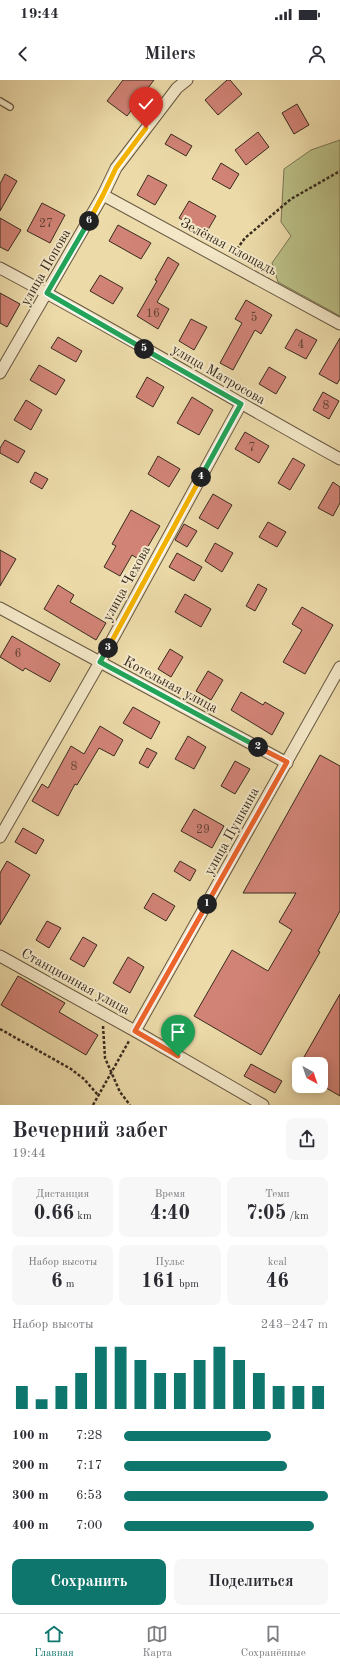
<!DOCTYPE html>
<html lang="ru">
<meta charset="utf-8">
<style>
:root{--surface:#fff;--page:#f7f7f7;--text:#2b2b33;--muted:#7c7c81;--line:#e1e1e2;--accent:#0f766e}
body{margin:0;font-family:"Old Standard TT",serif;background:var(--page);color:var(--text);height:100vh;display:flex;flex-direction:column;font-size:15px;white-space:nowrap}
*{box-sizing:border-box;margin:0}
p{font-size:13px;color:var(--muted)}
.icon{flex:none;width:22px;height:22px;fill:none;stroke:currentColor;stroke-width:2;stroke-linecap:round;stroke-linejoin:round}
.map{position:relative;height:1025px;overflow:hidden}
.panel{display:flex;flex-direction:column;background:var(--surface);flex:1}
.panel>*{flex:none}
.needle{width:26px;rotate:140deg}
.tools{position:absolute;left:292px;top:977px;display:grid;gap:8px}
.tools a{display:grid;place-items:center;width:36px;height:36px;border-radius:8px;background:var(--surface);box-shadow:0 2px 10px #0003;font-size:20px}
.pin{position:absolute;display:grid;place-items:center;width:34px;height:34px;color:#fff;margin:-41px -17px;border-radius:50% 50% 50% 0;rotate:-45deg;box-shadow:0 0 4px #0007}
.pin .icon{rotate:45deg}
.km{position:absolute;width:20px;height:20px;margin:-10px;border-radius:50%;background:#222;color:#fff;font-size:11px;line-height:20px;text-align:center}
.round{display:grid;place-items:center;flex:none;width:42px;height:42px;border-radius:8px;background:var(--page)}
.head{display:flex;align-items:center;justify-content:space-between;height:68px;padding:0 12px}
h1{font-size:22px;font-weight:800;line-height:30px}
.metrics{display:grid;grid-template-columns:repeat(3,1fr);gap:6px;height:68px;padding:4px 12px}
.metrics div{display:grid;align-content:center;border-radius:8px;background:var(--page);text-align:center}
.metrics b{font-size:20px;font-weight:800}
.metrics small{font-size:11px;font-weight:400}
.metrics p{font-size:11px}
.chart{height:112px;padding:8px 12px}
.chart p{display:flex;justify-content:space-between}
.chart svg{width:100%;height:72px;margin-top:4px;stroke:var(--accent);stroke-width:6}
.action{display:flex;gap:8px;margin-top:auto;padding:8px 12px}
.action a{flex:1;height:46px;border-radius:8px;background:var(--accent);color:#fff;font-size:16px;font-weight:800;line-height:46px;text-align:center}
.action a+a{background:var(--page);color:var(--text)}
ul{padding:0 12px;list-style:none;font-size:13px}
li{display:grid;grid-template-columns:64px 48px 1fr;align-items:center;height:30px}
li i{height:10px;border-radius:5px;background:var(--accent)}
.status{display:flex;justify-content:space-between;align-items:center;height:28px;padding:0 20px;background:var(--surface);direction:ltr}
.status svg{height:11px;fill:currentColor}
header{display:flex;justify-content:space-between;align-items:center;height:52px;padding:0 12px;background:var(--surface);font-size:18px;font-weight:800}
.tab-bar{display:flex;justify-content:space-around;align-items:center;height:56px;border-top:1px solid var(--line);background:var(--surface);font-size:11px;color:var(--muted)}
.tab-bar a{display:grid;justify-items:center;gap:2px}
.tab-bar .current{color:var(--accent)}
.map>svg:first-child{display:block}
.green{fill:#babf86;stroke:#7a7653}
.building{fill:#d18376;stroke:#392c20}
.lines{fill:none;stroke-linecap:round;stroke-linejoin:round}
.lane-casing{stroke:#665842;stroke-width:8}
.street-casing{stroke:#665842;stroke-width:13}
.path{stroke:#392c20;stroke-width:2.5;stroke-dasharray:3 2;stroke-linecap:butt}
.lane{stroke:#f3e7c7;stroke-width:5.5}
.street{stroke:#f3e7c7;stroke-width:11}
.split-1-casing{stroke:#fff;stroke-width:8}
.split-2-casing{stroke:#fff;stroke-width:8}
.split-3-casing{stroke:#fff;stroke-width:8}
.split-4-casing{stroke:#fff;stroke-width:8}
.split-5-casing{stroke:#fff;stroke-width:8}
.split-6-casing{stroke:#fff;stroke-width:8}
.split-7-casing{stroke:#fff;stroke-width:8}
.split-1{stroke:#f0652b;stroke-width:5}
.split-2{stroke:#f0652b;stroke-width:5}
.split-3{stroke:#22a559;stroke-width:5}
.split-4{stroke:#f5b400;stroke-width:5}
.split-5{stroke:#22a559;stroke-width:5}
.split-6{stroke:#22a559;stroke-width:5}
.split-7{stroke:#f5b400;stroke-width:5}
.labels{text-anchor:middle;stroke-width:4;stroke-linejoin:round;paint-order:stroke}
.number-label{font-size:12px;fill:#5f4236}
.street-label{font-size:14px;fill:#392c20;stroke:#f3e7c7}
</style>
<div class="status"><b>19:44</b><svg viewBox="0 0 49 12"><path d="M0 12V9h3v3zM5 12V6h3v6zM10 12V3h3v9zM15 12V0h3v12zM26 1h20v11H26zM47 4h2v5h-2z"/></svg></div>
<header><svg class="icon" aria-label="back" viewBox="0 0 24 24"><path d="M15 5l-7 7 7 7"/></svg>Milers<svg class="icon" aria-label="person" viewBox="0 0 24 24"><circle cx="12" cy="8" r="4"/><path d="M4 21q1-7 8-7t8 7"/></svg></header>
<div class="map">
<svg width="340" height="1025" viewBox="0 0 340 1025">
<rect width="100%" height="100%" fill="#ecdaa9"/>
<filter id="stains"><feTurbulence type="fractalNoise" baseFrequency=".005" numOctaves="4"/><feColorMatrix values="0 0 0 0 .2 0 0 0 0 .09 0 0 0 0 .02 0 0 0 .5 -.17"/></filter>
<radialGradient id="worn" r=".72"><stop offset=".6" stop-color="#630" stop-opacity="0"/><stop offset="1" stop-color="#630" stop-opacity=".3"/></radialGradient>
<polygon class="green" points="340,60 340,236 278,202 272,183 291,156 281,142 284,89 311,70"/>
<g class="building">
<polygon points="123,0 154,0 127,36 107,21"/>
<polygon points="227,0 230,0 242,14 218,35 205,20"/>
<polygon points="297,24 309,45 294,54 282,33"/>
<polygon points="258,52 269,67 246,85 235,70"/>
<polygon points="171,54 192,66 186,76 165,64"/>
<polygon points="221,83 239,94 230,109 212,99"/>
<polygon points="5,94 17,101 0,131 0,104"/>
<polygon points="148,95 167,105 155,125 137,115"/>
<polygon points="189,121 216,136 206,153 179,138"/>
<polygon points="42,123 65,135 50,163 27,151"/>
<polygon points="0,138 21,150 8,171 0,167"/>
<polygon points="118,145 151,163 141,179 109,161"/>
<polygon points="168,177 179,184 157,222 169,229 158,249 137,236 157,201 155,200"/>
<polygon points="100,195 123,208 113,224 90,211"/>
<polygon points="0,213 20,224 7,247 0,243"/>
<polygon points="246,220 272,235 261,254 255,250 233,290 220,283 242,243 235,239"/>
<polygon points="191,239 207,247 194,270 179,261"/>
<polygon points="296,249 317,260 306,279 285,268"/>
<polygon points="58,257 82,271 76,282 51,268"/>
<polygon points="340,258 340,299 337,304 319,294"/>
<polygon points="39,285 65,300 56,315 30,300"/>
<polygon points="269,287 286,297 276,314 259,304"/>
<polygon points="147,297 164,307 153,327 136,317"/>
<polygon points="323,312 339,321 329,339 313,330"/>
<polygon points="192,317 213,330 199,355 177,343"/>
<polygon points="26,320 42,330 31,350 14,340"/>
<polygon points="245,352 269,366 259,383 235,369"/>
<polygon points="5,360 25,371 18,383 0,373 0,368"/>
<polygon points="158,376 180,389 169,407 148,394"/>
<polygon points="293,378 305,385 290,410 278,403"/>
<polygon points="35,392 48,399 42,409 30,402"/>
<polygon points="333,402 340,407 340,423 333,436 318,428"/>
<polygon points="213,414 232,425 218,449 199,438"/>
<polygon points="131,430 160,446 140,480 132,475 120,496 104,487 116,466 112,464"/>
<polygon points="268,442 286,452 277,467 259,457"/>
<polygon points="184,444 197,451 187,467 175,460"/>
<polygon points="215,463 233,473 222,492 205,481"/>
<polygon points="0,470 16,479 0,506"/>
<polygon points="177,473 202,487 194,501 169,487"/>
<polygon points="258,504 267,509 255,531 246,526"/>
<polygon points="58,505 74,515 70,522 106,543 96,560 44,529"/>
<polygon points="185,514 211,529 201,547 175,532"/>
<polygon points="302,527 333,545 305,594 283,582 302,550 292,544"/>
<polygon points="12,556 60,584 50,602 25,588 23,591 0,577"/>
<polygon points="170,569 183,577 171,597 158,589"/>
<polygon points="208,591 223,600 211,620 196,611"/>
<polygon points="241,612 263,625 265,622 284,633 272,655 231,630"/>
<polygon points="133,627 160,642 151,659 123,643"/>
<polygon points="100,646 123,660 114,676 99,668 77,705 75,704 58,736 32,721 42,704 48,708 71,666 84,674"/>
<polygon points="188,656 206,667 194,689 175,679"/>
<polygon points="147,668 157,673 148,688 139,683"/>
<polygon points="320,675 340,686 340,831 318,871 320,872 261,975 194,936 232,870 268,891 292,850 279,842 296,813 243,813"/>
<polygon points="235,681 250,689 235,714 221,706"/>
<polygon points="194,729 224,746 212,768 181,751"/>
<polygon points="23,748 44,760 36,774 15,762"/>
<polygon points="7,781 30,795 0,845 0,793"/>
<polygon points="180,781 196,790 190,801 174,791"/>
<polygon points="153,813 175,826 166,841 144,828"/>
<polygon points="47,841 61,848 49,868 36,860"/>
<polygon points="83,857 97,865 84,887 70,879"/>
<polygon points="128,877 144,887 130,913 113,903"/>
<polygon points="18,896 65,923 59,932 98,955 86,975 1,925"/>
<polygon points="340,914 340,1016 321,1005 321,984 300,984"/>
<polygon points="251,984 282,1001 275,1013 244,996"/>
</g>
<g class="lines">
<defs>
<polyline id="lane" points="0,21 10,27"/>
<g id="street">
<polyline points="103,115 340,244"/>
<path d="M0,188C115,249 226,316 340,379"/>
<polyline points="0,293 103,115 116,88 177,8 187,0"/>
<polyline points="0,528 287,683"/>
<polyline points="0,757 100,582 241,324"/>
<polyline points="0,876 135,951 263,1025"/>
<polyline points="135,951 340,587"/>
</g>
</defs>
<use href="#lane" class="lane-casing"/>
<use href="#street" class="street-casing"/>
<g class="path">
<polyline points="234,173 245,158 291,119 340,91"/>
<polyline points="103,946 105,978 120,1012 130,1025"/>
<polyline points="0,949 71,989 84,999 98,1015"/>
<polyline points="93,1025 129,961"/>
</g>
<use href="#lane" class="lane"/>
<use href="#street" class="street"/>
</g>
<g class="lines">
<defs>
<polyline id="split-1" points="178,976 135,951 207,824"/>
<polyline id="split-2" points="207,824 287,682 258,667"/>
<polyline id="split-3" points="108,568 100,582 258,667"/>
<polyline id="split-4" points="108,568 201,397"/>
<polyline id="split-5" points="144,269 241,324 201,397"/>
<polyline id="split-6" points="89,141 47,213 144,269"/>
<polyline id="split-7" points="89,141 103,115 116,88 146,48"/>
</defs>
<use href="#split-1" class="split-1-casing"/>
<use href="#split-2" class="split-2-casing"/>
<use href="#split-3" class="split-3-casing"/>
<use href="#split-4" class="split-4-casing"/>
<use href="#split-5" class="split-5-casing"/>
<use href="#split-6" class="split-6-casing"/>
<use href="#split-7" class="split-7-casing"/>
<use href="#split-1" class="split-1"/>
<use href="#split-2" class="split-2"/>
<use href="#split-3" class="split-3"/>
<use href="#split-4" class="split-4"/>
<use href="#split-5" class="split-5"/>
<use href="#split-6" class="split-6"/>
<use href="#split-7" class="split-7"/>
</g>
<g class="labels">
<g class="number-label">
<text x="46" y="147">27</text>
<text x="153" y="237">16</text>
<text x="254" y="241">5</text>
<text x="301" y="268">4</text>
<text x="326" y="329">8</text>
<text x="252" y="371">7</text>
<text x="18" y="577">6</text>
<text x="74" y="690">8</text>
<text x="203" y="753">29</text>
</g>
<g class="street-label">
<text transform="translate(229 166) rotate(28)" y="5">Зелёная площадь</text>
<text transform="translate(45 187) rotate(-60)" y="5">улица Попова</text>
<text transform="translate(219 294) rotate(30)" y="5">улица Матросова</text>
<text transform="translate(126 503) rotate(-61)" y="5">улица Чехова</text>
<text transform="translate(171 604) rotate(28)" y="5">Котельная улица</text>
<text transform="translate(231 751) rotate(-61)" y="5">улица Пушкина</text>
<text transform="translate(76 901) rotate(29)" y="5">Станционная улица</text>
</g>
</g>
<rect width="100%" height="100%" filter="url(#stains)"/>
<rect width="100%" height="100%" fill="url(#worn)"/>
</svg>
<div class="tools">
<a><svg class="needle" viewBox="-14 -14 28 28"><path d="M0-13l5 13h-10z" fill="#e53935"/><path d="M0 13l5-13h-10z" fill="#7c7c81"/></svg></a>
</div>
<div class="pin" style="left:178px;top:976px;background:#1e9e55"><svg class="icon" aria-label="arrive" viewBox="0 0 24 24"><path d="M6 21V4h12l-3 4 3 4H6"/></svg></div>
<div class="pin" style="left:146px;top:48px;background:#d93025"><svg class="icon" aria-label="check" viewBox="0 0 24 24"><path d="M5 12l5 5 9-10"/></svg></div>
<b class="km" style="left:207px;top:824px">1</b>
<b class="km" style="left:258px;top:667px">2</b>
<b class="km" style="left:108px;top:568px">3</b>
<b class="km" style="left:201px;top:397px">4</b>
<b class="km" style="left:144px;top:269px">5</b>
<b class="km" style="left:89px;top:141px">6</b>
</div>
<section class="panel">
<div class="head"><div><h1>Вечерний забег</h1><p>19:44</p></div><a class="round"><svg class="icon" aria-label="share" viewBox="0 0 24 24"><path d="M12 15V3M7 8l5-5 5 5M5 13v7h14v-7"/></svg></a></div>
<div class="metrics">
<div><p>Дистанция</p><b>0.66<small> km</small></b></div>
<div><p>Время</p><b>4:40</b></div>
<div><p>Темп</p><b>7:05<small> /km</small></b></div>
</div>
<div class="metrics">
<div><p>Набор высоты</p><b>6<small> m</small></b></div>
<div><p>Пульс</p><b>161<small> bpm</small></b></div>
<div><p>kcal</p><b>46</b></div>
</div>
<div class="chart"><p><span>Набор высоты</span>243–247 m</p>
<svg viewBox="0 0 160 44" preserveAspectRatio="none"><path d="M5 44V30M15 44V38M25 44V30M35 44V22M45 44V6M55 44V6M65 44V14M75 44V22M85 44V22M95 44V14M105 44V6M115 44V14M125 44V22M135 44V30M145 44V30M155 44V30"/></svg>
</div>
<ul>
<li><b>100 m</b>7:28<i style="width:72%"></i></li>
<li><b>200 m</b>7:17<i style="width:80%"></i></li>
<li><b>300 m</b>6:53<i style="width:100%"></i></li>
<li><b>400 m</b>7:00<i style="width:93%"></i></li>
</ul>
<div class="action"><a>Сохранить</a><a>Поделиться</a></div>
</section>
<nav class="tab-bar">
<a class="current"><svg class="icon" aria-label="home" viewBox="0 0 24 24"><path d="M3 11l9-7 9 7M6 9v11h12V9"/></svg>Главная</a>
<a><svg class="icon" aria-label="map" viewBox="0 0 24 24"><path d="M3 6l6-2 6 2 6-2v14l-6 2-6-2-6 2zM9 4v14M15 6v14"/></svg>Карта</a>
<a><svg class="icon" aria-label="saved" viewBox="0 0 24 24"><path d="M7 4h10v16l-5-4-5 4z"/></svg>Сохранённые</a>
</nav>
